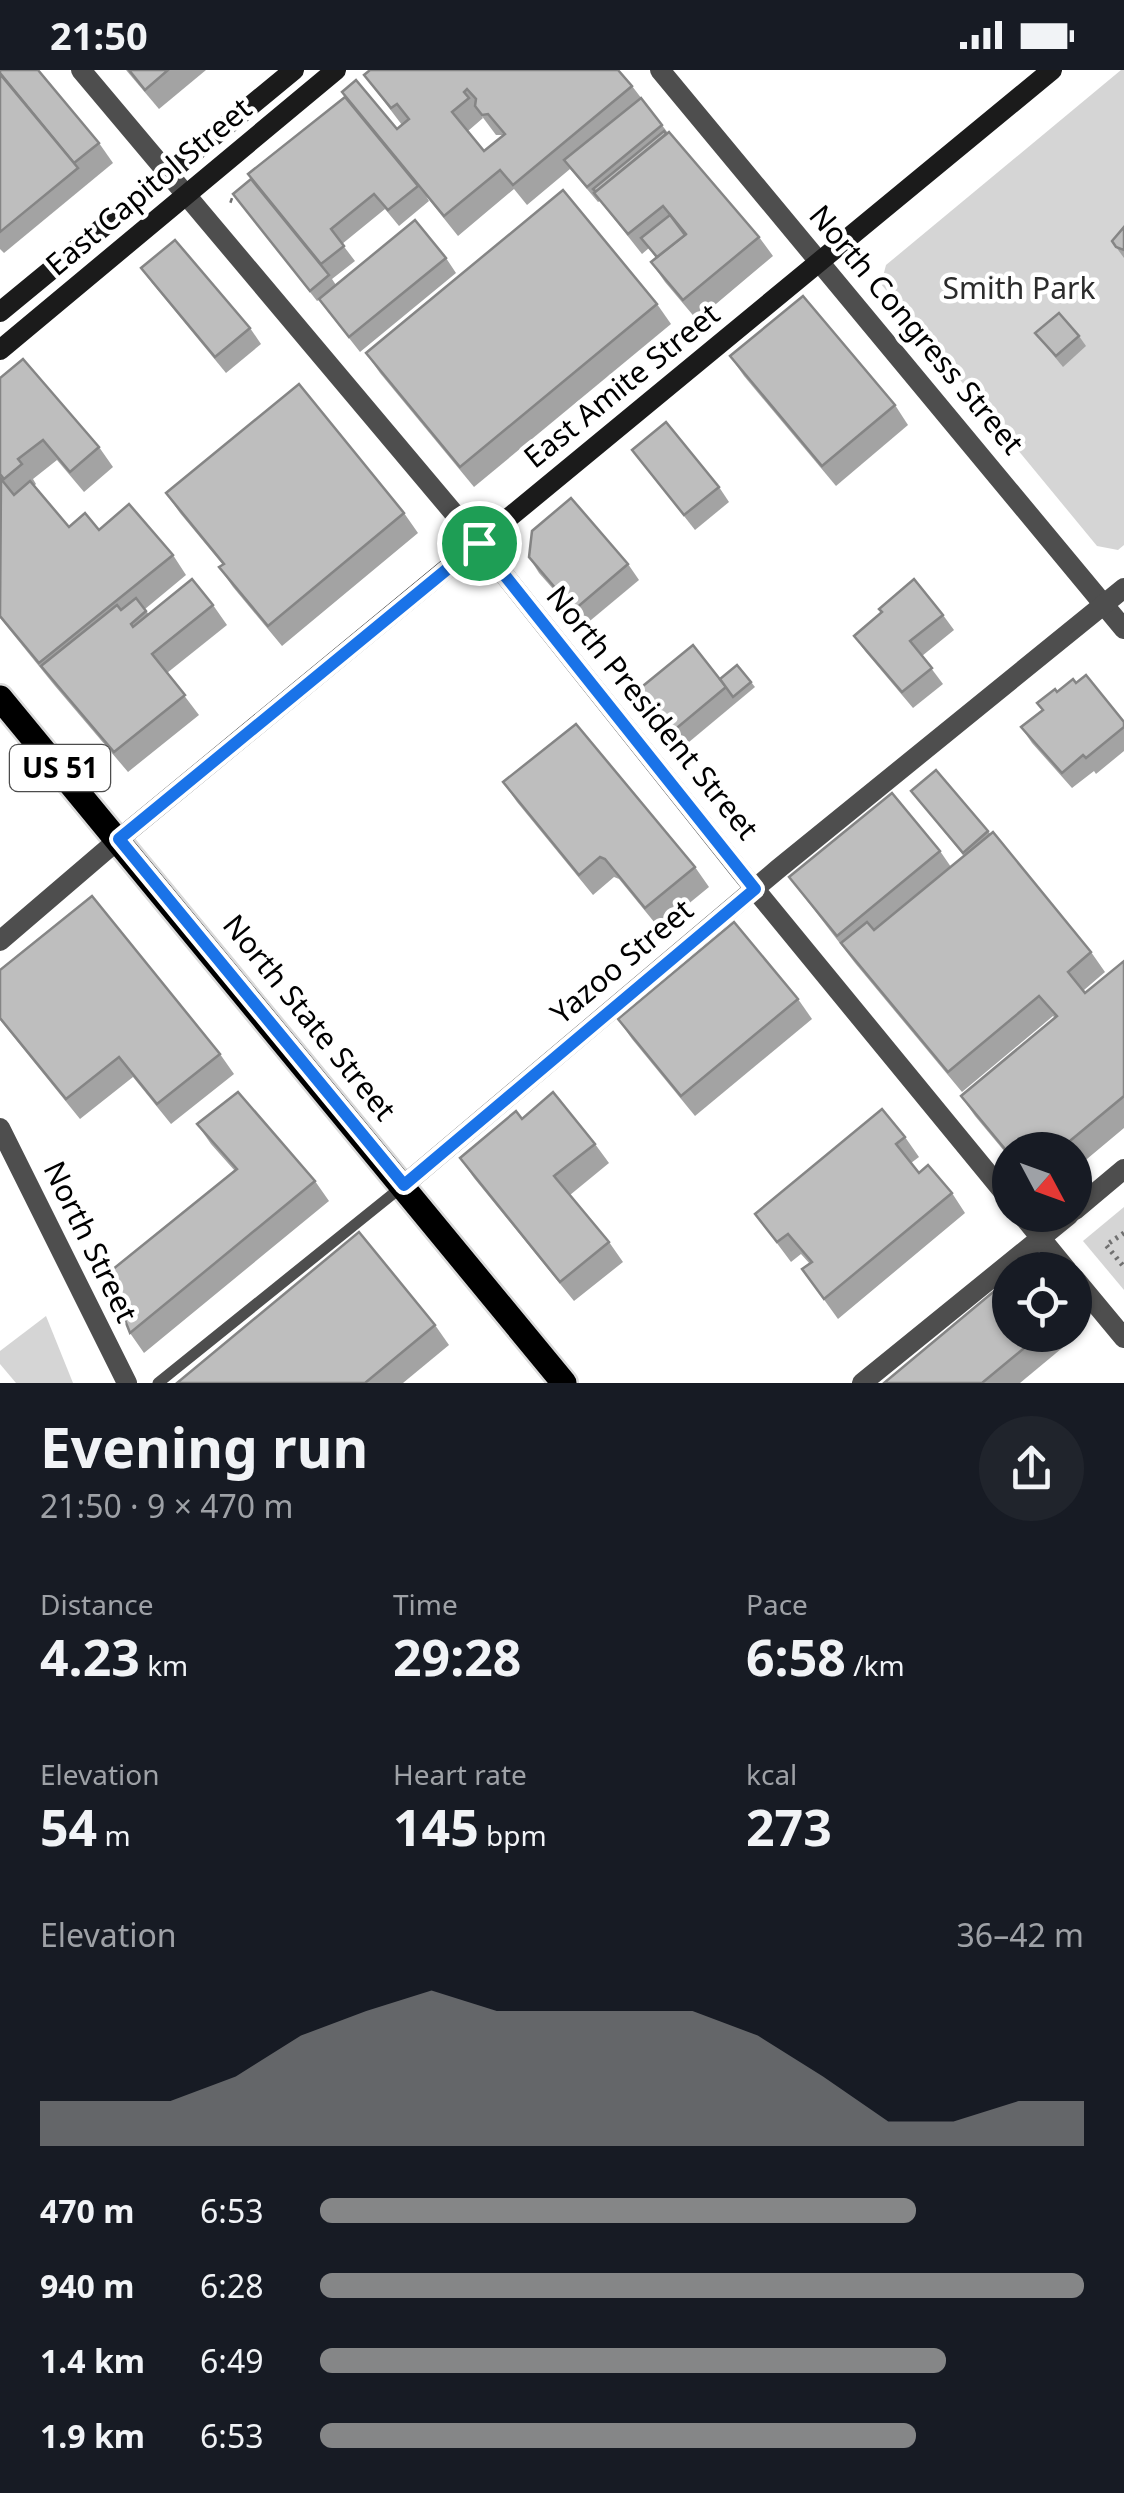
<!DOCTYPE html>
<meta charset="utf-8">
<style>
:root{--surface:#171b24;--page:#20242c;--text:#f1f3f6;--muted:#9ea1a6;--accent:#858687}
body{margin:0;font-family:"Noto Sans",sans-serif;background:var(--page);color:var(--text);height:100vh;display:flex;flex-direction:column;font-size:38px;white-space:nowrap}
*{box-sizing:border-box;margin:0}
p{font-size:32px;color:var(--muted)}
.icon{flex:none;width:55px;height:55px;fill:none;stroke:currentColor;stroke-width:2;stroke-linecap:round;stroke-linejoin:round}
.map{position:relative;height:1313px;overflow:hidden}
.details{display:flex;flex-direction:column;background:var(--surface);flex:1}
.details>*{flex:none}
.needle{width:65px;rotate:131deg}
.controls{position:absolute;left:992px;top:1062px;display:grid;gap:20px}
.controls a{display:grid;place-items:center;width:100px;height:100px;border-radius:50%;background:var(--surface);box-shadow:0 2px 8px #0004;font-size:50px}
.pin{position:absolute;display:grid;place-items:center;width:85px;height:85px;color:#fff;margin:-42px;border:5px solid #fff;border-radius:50%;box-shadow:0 2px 10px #0007}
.round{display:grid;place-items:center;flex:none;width:105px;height:105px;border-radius:52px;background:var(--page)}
.summary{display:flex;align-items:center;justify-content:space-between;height:170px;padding:0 40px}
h1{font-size:55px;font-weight:700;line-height:75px}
.stats{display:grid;grid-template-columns:repeat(3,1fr);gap:15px;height:170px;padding:10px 40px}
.stats div{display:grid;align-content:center}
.stats b{font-size:50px;font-weight:700}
.stats small{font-size:28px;font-weight:400}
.stats p{font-size:28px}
.chart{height:280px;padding:20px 40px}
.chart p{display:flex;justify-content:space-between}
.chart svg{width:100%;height:180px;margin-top:10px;fill:var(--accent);opacity:.7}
ul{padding:0 40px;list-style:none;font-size:32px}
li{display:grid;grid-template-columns:160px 120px 1fr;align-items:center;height:75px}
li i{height:25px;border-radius:12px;background:var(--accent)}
.status{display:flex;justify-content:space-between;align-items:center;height:70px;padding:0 50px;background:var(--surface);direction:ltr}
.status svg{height:28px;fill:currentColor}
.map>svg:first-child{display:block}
.green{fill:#d5d5d5}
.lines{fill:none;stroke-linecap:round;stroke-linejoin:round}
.primary-casing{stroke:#dbdbdb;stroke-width:30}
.path{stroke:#707070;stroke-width:5;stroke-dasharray:2.5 5;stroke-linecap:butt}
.lane{stroke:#4e4e4e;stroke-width:11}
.street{stroke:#4e4e4e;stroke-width:20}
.secondary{stroke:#1b1b1b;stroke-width:20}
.primary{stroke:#000;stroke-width:25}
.wall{fill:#a3a3a3;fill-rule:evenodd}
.building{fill:#bebebe;stroke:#858585;stroke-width:2.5;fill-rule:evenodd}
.route-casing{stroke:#fff;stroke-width:20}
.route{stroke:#1a73e8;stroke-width:12}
.labels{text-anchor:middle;stroke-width:9;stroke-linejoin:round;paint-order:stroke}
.shield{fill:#fff;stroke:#4c4c4c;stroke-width:2.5}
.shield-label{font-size:28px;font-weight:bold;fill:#000}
.street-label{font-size:30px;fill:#000;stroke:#fff}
.park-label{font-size:30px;fill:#2c2c2c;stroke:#fff}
</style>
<div class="status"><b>21:50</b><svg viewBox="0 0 49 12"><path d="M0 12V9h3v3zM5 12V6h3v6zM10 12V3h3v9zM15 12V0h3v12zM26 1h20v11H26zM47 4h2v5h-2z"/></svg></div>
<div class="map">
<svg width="1124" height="1313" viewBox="0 0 1124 1313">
<rect width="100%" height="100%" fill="#fff"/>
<g class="green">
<polygon points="1121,0 1124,0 1124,475 1118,480 1097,476 881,214 886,195"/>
<polygon points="1124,1137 1124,1220 1083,1171"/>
<polygon points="46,1246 73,1313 16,1313 0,1294 0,1281"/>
</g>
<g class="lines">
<defs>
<polyline id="primary" points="0,628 564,1313"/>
</defs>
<use href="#primary" class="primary-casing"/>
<g class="path">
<polyline points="230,130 236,132"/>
<polyline points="1124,1163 1106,1175 1124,1197"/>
</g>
<polyline class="lane" points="158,1313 404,1115"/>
<g class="street">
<polyline points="81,0 479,473 740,801 1010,1130"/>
<polyline points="660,0 1124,559"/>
<polyline points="0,871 119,769"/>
<polyline points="0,1058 127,1313"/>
<polyline points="404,1115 778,799 1124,518"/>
<polyline points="1075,1140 1124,1099"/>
<polyline points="1022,1145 1067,1200"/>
<polyline points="1075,1209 1124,1268"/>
<polyline points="862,1313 1069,1145"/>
</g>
<g class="secondary">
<polyline points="0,242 294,0"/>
<polyline points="0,280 336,0"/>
<polyline points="119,769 1052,0"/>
</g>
<use href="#primary" class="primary"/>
</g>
<g class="wall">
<polygon points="0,0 99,73 113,93 4,183 0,179"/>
<polygon points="126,0 206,0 159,39"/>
<path d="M364,5L632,16L668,63L759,167L773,186L697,250L665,212L651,192L656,188L649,178L642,184L600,131L598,132L570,99L527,135L514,119L458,166L426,126L429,131L399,156L385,139L342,174L355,191L332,209L336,215L446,188L456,203L360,282L319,230L317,231L233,124L397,59L402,55ZM478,41L496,65H503L484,81L468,61L483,48Z"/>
<polygon points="1124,157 1124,188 1116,177"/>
<polygon points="141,198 250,258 261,274 226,303 152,213"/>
<polygon points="657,234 671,254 474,417 380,303 366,283"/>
<polygon points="1035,263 1079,266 1086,276 1063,297"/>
<polygon points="730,286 895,335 908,355 836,416 744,306"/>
<polygon points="0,308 99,377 113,397 84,422 57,390 33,409 36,414 34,416 69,457 99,460 173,485 186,505 145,539 149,545 213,535 227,555 167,603 199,645 128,702 55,616 0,548"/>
<polygon points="632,380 719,417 729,432 695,460"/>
<polygon points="166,423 404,443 418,463 282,576 233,517 219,497 223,495 180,443"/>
<polygon points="529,487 628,494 639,510 585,555 539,503"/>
<polygon points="943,545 954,560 922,586 943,614 913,638 865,581 854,566"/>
<polygon points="720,609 751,612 755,617 683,677 638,620"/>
<polygon points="1057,622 1124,652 1124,681 1096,704 1094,701 1072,718 1032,673 1021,657 1042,641"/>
<polygon points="936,700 1091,882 1105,902 1084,920 1085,923 1124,891 1124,1058 1075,1099 1075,1080 1010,1080 1010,1088 975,1046 961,1026 1055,948 1053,946 962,1022 855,893 789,807 940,781 951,797 964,786 911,721"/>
<polygon points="503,712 695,797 709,817 659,858 619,809 614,807 593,825 517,732"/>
<polygon points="0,900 220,984 234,1004 171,1054 133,1007 80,1049 0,950"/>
<polygon points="798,929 812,949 695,1046 632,969 618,949"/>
<polygon points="522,1049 595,1074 609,1093 570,1125 609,1172 623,1192 574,1231 474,1108 460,1088"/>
<polygon points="197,1054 315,1111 329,1131 144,1283 130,1263 235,1101 211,1074"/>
<polygon points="905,1067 919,1087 911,1093 919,1103 952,1123 965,1143 838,1249 802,1199 810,1194 801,1184 791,1192 755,1144"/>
<polygon points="435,1255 449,1275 403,1313 177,1313"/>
<polygon points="1010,1265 1060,1265 1067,1274 1020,1313 884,1313"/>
</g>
<g class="building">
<polygon points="0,0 38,0 99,73 74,93 0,3"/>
<polygon points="129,0 168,0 145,20"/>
<path d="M370,0H618L632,16L513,115L500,100L444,146L342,22L356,10L397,59L409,49L397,34L391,38L364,5ZM467,19L476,29L475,36L482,45L488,44L505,64L484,81L452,42L469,28L464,22Z"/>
<polygon points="0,4 78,98 0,162"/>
<polygon points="345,27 418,116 388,140 374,124 331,159 344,176 321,194 248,104"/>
<polygon points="641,28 662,55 587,117 564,90"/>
<polygon points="664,61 666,64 596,122 593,119"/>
<polygon points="669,62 759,167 683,230 651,192 686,164 663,136 628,164 594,123"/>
<polygon points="251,109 329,205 310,221 233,124"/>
<polygon points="563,120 657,234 460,397 366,283"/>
<polygon points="670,145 685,165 657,187 641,168"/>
<polygon points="415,150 446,188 349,267 319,229"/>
<polygon points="1124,157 1124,180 1116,177 1112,171"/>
<polygon points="175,170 250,258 215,287 141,198"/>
<polygon points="803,226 895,335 822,396 730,286"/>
<polygon points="1059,243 1079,266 1056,286 1035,263"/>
<polygon points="23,289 99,377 70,402 43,370 18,389 22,394 4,409 0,404 0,308"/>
<polygon points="299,314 404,443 268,556 219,497 224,494 166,423"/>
<polygon points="666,352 719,417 684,445 632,380"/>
<polygon points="1,409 14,425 30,411 69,457 85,443 99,460 129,434 173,485 39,593 0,546"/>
<polygon points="571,428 628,494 574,540 529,487 532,461"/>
<polygon points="192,509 213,535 152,584 185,625 114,682 41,596 117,535 121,540 136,528 146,541 131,554 133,557"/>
<polygon points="914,509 943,545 910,571 932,598 902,622 854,566 882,542 879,539"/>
<polygon points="693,575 726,617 672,662 638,620"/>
<polygon points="737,595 751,612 733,627 720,609"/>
<polygon points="1086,605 1124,652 1124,657 1086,688 1083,685 1062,703 1021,657 1043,640 1037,633 1055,619 1057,622 1073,609 1076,613"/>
<polygon points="576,654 695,797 645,838 605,789 600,787 579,805 503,712"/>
<polygon points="936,700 988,761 963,783 911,721"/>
<polygon points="892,723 940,781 837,866 789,807"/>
<polygon points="993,762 1091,882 1068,902 1085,923 1124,891 1124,1026 1059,1080 1010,1080 1010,1085 961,1026 1057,946 1039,926 948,1002 841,873 867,852 874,860"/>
<polygon points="92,826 220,984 157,1034 119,987 66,1029 0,948 0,900"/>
<polygon points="734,852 798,929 681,1026 618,949"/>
<polygon points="238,1022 315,1111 130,1263 107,1204 237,1099 197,1054"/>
<polygon points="553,1022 595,1074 554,1106 609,1172 560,1212 460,1088 516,1041 522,1049"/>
<polygon points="882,1039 905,1067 896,1074 919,1103 928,1095 952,1123 824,1229 802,1199 812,1192 788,1164 777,1172 755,1144"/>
<polygon points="359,1162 435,1255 365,1313 177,1313"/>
<polygon points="1010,1208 1010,1265 1040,1265 982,1313 884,1313"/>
</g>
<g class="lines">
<defs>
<polygon id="route" points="479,473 755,819 404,1115 119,769"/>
</defs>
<use href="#route" class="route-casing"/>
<use href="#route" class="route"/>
</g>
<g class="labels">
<rect class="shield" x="10" y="675" width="100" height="46" rx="8"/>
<g class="shield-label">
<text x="60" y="708">US 51</text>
</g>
<g class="street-label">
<text transform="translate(149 117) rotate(-40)" y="10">East Capitol Street</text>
<text transform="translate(916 260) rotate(50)" y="10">North Congress Street</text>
<text transform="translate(622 316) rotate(-39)" y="10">East Amite Street</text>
<text transform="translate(652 643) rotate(51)" y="10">North President Street</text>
<text transform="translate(622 892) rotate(-40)" y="10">Yazoo Street</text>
<text transform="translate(309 948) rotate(51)" y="10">North State Street</text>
<text transform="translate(90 1172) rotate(64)" y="10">North Street</text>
</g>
<g class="park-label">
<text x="1019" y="229">Smith Park</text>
</g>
</g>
</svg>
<div class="controls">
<a><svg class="needle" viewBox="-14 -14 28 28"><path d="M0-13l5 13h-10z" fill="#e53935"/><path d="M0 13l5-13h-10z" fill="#9ea1a6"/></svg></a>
<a><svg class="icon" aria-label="locate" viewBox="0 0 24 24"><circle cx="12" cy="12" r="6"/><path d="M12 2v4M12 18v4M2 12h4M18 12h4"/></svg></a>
</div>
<div class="pin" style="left:479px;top:473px;background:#1e9e55"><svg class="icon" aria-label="arrive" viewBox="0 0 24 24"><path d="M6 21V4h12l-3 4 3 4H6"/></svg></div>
</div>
<section class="details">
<div class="summary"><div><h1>Evening run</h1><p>21:50 · 9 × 470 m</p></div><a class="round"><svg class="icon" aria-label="share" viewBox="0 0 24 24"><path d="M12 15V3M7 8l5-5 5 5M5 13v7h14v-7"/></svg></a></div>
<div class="stats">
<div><p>Distance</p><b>4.23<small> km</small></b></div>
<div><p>Time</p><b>29:28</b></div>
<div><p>Pace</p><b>6:58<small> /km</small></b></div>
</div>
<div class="stats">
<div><p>Elevation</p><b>54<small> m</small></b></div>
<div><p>Heart rate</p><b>145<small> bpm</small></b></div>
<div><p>kcal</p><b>273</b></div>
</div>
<div class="chart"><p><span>Elevation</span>36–42 m</p>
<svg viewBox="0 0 160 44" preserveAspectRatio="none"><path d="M0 44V33L10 33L20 33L30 27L40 17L50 11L60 6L70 11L80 11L90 11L100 11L110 17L120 27L130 38L140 38L150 33L160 33V44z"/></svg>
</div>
<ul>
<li><b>470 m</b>6:53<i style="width:78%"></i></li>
<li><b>940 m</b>6:28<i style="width:100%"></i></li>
<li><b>1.4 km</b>6:49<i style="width:82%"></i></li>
<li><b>1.9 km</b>6:53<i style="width:78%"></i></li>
</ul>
</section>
